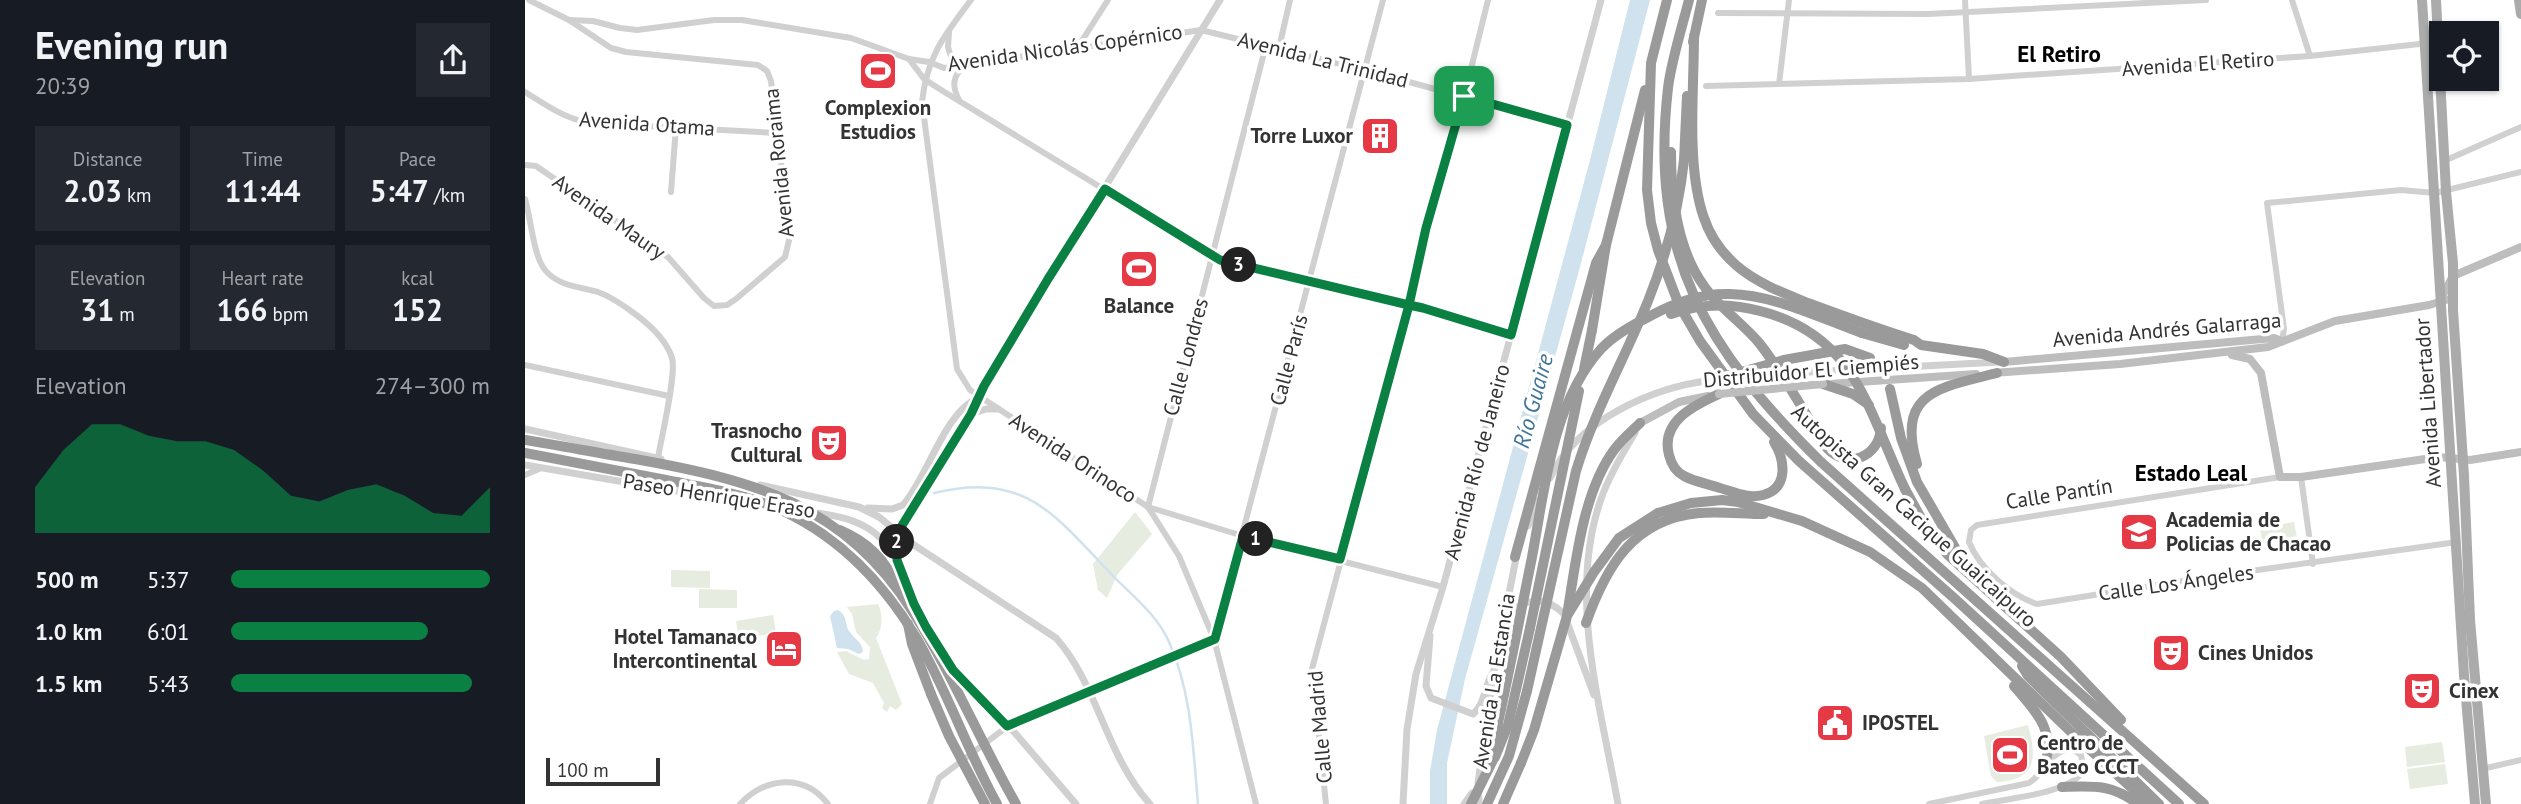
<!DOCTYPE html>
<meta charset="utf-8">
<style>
:root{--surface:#171b24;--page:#242831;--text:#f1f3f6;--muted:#9ea1a6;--accent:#0b8043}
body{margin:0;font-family:"PT Sans",sans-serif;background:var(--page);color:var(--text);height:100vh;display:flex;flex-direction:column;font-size:26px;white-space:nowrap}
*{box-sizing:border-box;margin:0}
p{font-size:23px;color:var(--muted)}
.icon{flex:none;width:38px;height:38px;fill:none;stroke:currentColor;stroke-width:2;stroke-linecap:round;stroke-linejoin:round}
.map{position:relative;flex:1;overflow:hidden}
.side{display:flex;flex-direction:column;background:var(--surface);width:525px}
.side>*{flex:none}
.fabs{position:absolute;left:1904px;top:21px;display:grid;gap:14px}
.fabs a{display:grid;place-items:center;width:70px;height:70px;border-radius:0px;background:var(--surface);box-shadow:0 2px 5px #0004;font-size:35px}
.scale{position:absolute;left:21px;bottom:18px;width:114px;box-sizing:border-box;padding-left:7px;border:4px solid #333;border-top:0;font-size:19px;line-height:24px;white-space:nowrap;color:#333;-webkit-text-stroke:5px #fff;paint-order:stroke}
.pin{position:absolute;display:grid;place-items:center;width:60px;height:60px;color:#fff;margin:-30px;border-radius:14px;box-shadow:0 4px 10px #0006}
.km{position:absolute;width:35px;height:35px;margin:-18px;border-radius:50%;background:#222;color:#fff;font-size:19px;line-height:35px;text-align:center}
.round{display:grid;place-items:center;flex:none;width:74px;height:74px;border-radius:0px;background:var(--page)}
.overview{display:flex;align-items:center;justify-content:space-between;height:119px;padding:0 35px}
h1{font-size:38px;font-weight:600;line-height:52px}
.stats{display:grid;grid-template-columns:repeat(3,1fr);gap:10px;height:119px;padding:7px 35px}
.stats div{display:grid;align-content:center;border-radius:0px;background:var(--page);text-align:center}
.stats b{font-size:30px;font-weight:600}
.stats small{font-size:19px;font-weight:400}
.stats p{font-size:19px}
.chart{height:196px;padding:14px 35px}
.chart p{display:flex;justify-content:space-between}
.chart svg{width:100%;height:126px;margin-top:7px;fill:var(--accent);opacity:.7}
ul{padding:0 35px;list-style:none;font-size:23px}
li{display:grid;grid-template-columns:112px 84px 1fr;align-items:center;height:52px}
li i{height:18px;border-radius:9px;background:var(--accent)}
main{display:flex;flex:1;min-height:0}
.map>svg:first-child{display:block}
.green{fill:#e6ecdf}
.water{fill:#cfe2ee}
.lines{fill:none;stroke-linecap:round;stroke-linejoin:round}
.stream{stroke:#cfe2ee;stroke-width:2.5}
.minor{stroke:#d0d0d0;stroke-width:6}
.tertiary{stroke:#d0d0d0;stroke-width:7}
.secondary{stroke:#bdbdbd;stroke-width:8}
.primary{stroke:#ababab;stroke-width:10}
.motorway{stroke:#9a9a9a;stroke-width:10}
.tertiary-bridge{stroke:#d0d0d0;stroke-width:7}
.secondary-bridge{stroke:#bdbdbd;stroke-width:8}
.motorway-bridge{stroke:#9a9a9a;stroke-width:10}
.route-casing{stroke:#fff;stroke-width:14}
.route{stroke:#0b8043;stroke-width:9}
.labels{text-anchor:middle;stroke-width:7;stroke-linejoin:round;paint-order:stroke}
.street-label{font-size:21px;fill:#333;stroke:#fff}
.poi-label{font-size:21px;font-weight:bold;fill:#333;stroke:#fff;text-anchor:start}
.neighbourhood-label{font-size:23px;font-weight:bold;fill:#000;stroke:#fff}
.water-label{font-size:23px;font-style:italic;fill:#3f7597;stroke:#fff}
</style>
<main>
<section class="side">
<div class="overview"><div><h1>Evening run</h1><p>20:39</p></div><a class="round"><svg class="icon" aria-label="share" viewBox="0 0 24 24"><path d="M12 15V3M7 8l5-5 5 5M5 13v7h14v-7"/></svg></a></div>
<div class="stats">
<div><p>Distance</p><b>2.03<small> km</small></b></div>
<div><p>Time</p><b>11:44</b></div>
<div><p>Pace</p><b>5:47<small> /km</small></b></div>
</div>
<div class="stats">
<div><p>Elevation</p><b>31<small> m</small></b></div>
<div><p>Heart rate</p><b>166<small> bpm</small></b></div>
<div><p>kcal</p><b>152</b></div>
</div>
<div class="chart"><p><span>Elevation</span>274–300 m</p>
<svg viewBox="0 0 160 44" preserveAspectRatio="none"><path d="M0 44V28L10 15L20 6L30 6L40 10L50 12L60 12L70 15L80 22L90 31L100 33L110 29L120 27L130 31L140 37L150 38L160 28V44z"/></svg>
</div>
<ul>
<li><b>500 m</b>5:37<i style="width:100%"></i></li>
<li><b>1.0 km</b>6:01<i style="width:76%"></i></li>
<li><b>1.5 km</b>5:43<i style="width:93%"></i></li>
</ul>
</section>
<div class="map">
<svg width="1996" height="804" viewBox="0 0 1996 804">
<rect width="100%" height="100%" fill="#fff"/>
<g class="green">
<polygon points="610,512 627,534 592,575 582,598 573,590 568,564"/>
<polygon points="1769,522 1773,544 1761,546 1759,536 1737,541 1735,529 1757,525 1758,529 1758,524"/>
<polygon points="146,570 185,571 185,588 146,587"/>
<polygon points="174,589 212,590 212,608 174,608"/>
<path d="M353,604C358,614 358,629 351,638L377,704L371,710L365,706L362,712L357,708L359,703L348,683L324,674L312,652L321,651L339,660L344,659L345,647L331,632L327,614L322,607Z"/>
<polygon points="248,615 251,633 214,639 211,621"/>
<path d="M1503,725C1512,757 1512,780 1472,782L1466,776L1459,736Z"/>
<polygon points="1917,742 1920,762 1882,767 1880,747"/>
<polygon points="1920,764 1923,784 1885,789 1882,769"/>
</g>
<g class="water">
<polygon points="1105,0 1125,0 1055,267 940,679 922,763 922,804 905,804 905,771 912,730 1065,160"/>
<path d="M313,610C323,616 319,623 324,631C330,640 337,641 338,652L334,654L323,649L312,648L305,616L309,611Z"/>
</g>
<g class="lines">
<path class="stream" d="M409,493C503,471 530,516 589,577C608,596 633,616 644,642C667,693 668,749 673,804"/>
<g class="minor">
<path d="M446,0C419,36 402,56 397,102L432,369L445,390L623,507L654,556L689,639L731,804"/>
<polyline points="1440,0 1444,79"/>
<polyline points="1767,0 1785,56"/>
<polyline points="1193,13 1403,14 1681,0"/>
<polyline points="44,20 68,21 95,28 112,30 189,20 217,20 326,38 384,59 404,62 419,68 676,30 840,70 1042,125"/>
<polyline points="424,32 423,47 426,57 439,65"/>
<polyline points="754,48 765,0"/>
<polyline points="551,50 583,0"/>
<polyline points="384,59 399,79 421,93 695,260 898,308 986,335"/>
<polyline points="1254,84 1264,0"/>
<polyline points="1181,86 1444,79 1785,56 1913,42"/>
<path d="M0,92C21,105 40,119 65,123L251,133"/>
<path d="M434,100C427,87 427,76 439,67"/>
<polyline points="1919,161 1996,127"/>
<polyline points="0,165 11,166 143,257 179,298 189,306 202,305 211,299 260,257 265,236 246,81 242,71 233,65 101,52 86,48 44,20 4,0"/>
<polyline points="146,192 151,127"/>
<path d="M0,199C6,218 8,255 20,270C33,286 55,287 73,292C87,297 98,305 110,314C125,325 141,339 147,358C152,373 136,439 133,458"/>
<polyline points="1757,341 1759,329 1742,203 1876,190 1910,193 1996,172"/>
<polyline points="0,365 144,396"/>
<polyline points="0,475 14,469"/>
<path d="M1755,477L1452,525L1446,530L1444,542C1455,569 1485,595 1512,604L1683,577L1932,542"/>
<polyline points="1776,477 1788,564"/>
<polyline points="623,507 741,45"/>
<polyline points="623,507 718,536 918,587"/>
<polyline points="690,637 858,0"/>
<polyline points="1957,769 1996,760"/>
<path d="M215,804C241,777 279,773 303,804"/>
<polyline points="405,804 414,778 483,726 689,639"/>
<polyline points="801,804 787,669 884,305 901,228 942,85 963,0"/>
<path d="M1404,804L1504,783C1520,773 1525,750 1547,749L1556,755L1559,770C1545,794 1484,798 1457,804"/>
</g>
<g class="tertiary">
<polyline points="1264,373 1475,362"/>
<polyline points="446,414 461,409 473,409"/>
<polyline points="0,429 136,459"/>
<polyline points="0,465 233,505"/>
<path d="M1025,478C1052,420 1128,387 1188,380"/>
<path d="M235,485L334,507L354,517L383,541L531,638C573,685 581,756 625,804"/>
<path d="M343,508L367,509L378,505C404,476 418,412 455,397"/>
<path d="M258,510C303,514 352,514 373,564"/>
<polyline points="1003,526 1013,501"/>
<polyline points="371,559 373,532 380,520 446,414 459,386 523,280 695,0"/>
<polyline points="379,578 394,612"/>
<path d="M982,624C992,596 1020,595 1039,614L1069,695"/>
<path d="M905,636L901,686L906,698L948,714C960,704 959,687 967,674"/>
<polyline points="421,659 437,682 490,733 551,804"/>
<polyline points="878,804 882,729 891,674 918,587 1076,0"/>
<polyline points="939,804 947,793"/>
<polyline points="954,804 953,783 969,671 992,553"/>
<path d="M1093,804C1076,707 1042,596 1076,499C1084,476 1097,454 1110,433"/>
</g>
<g class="secondary">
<polyline points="1915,300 1928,276 1996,247"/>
<polyline points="1707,355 1725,359 1736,373 1755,477 1776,477 1914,457 1945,460 1996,452"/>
<polyline points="1479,362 1749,338 1757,341"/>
<polyline points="1468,373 1595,364 1743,347 1810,321 1904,305 1928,298"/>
<polyline points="1304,384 1451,374"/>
<polyline points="1115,423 1154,402 1183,396"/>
</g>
<g class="primary">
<polyline points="1897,0 1939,675 1950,804"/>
<polyline points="1911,0 1921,192 1928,263 1928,310 1939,476 1945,620 1961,804"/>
<polyline points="1994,0 1996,14"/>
</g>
<g class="motorway">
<polyline points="1142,0 1126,63 1122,190 1126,223 1133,250 1154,305 1175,341 1228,414 1274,461 1429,598 1654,804"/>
<path d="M1164,0C1157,27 1146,62 1143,88C1124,256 1180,348 1296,462L1679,804"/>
<path d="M1169,36C1169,91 1161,167 1179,218C1185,236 1197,253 1212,266C1232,283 1258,293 1283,303C1318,316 1353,329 1389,340L1396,345L1458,354L1479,362"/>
<polyline points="1168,42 1177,0"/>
<path d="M1146,152C1146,196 1152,249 1179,286C1194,308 1218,323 1235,344C1260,376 1280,414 1302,448C1323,470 1354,457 1356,428"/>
<polyline points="1159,160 1162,96"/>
<polyline points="1067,330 1081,245 1120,90"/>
<polyline points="1337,333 1379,345"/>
<polyline points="1259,360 1320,349 1345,358"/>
<polyline points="1298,384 1328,394 1344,405"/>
<polyline points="1365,389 1376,438 1392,482 1443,570"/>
<path d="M1194,394C1170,405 1135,421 1144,455C1146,463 1151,472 1159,476C1170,482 1184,484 1195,488C1209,492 1223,499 1238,495C1264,488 1260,460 1249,442"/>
<path d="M1392,464C1371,391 1414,388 1472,373"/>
<polyline points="1380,489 1402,529 1422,554 1536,657 1596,720"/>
<polyline points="1133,513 1166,503 1197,500 1213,502 1277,521 1345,552 1397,588 1546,732 1624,804"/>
<path d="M315,530C341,541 361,559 371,586"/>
<polyline points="990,557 1071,263 1081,245"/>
<polyline points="372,560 376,584"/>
<path d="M1042,615C1051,563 1057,494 1089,450C1096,440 1106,432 1115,423"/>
<path d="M1061,623C1081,567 1108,519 1174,513C1195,511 1218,514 1239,514"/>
<polyline points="383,624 387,644 406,694"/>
<polyline points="1497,666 1503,676 1634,804"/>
<path d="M1489,686C1512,713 1530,729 1520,766"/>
<polyline points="970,757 983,725 1005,628"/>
<path d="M1537,787C1569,786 1587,784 1613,804"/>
<polyline points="962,804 984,756 1002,691"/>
<polyline points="978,804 996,763"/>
</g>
<polyline class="tertiary-bridge" points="1213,377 1264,373"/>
<polyline class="secondary-bridge" points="1194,394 1298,384"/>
<g class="motorway-bridge">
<path d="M1146,314C1176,303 1205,303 1235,311C1331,335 1343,411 1380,489"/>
<polyline points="1059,369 1067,330"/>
<polyline points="1188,380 1259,360"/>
<path d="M0,440C37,446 73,453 110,459C228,480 320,504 388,612C427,673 455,741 491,804"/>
<path d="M0,453C47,462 94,471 141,480C176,487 215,493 249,507C310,533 357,581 391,637C422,690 442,750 472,804"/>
<polyline points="1005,628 1054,391"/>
<path d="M1002,691L1051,471C1069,412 1100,358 1123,301C1141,256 1154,208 1159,160"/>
<polyline points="406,694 424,736 460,804"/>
<polyline points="996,763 1009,730 1042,616 1069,572 1094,538 1133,513"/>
<path d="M946,804L969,758L973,723C985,668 996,612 1007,557C1020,488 1027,403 1076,349C1089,335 1108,325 1125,316C1149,303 1178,293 1205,294C1250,295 1295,318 1337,333"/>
</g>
</g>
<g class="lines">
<defs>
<polyline id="route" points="939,96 901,228 884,305 815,559 718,536 690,639 482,726 428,670 401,627 389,604 372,560 373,532 446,414 459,386 523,279 580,189 695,260 884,305 898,308 986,335 1042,125 939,96"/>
</defs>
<use href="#route" class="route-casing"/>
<use href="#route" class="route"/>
</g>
<defs>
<symbol id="stadium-square" viewBox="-11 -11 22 22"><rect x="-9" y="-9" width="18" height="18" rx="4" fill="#e63946" stroke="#fff"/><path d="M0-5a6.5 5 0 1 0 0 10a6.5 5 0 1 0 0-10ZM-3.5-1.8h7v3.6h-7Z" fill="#fff"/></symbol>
<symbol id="building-square" viewBox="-11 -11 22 22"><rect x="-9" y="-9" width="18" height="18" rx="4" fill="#e63946" stroke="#fff"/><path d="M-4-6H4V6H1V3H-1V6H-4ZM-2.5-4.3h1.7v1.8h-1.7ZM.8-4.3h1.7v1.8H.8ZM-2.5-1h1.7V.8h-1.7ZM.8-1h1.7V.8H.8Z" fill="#fff"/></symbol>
<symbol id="theatre-square" viewBox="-11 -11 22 22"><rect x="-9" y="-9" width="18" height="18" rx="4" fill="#e63946" stroke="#fff"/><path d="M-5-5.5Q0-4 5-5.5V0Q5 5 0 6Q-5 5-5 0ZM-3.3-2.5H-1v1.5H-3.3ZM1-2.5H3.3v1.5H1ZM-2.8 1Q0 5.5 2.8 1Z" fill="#fff"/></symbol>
<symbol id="university-square" viewBox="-11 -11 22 22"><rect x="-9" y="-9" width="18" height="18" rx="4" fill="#e63946" stroke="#fff"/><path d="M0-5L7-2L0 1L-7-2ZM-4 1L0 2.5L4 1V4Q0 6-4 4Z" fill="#fff"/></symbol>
<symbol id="hotel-square" viewBox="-11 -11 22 22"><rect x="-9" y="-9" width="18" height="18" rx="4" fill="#e63946" stroke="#fff"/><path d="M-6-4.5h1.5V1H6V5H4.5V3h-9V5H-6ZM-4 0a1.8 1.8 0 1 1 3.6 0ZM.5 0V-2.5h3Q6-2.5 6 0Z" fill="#fff"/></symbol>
<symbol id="civic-square" viewBox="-11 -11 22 22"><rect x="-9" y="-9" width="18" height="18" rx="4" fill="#e63946" stroke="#fff"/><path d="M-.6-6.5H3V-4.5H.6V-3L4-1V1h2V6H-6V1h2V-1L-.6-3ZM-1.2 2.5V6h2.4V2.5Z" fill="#fff"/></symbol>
</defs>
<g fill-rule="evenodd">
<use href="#stadium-square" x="331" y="49" width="44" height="44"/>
<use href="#building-square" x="833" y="114" width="44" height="44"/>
<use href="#stadium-square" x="592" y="247" width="44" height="44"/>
<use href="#theatre-square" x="282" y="421" width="44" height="44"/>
<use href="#university-square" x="1592" y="510" width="44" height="44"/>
<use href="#hotel-square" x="237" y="627" width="44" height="44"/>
<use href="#theatre-square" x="1624" y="631" width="44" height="44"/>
<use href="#theatre-square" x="1875" y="669" width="44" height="44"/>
<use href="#civic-square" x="1288" y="701" width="44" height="44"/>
<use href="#stadium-square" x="1463" y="733" width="44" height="44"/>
</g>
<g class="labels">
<g class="street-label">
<text transform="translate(540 48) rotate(-8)" y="7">Avenida Nicolás Copérnico</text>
<text transform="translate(798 60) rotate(14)" y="7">Avenida La Trinidad</text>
<text transform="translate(1673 64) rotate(-4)" y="7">Avenida El Retiro</text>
<text transform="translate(122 124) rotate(4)" y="7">Avenida Otama</text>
<text transform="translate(254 163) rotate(-96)" y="7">Avenida Roraima</text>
<text transform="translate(84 217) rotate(35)" y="7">Avenida Maury</text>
<text transform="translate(1642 330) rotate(-5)" y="7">Avenida Andrés Galarraga</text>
<text transform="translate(661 357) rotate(-75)" y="7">Calle Londres</text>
<text transform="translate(764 360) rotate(-75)" y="7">Calle París</text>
<text transform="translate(1286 371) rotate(-5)" y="7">Distribuidor El Ciempiés</text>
<text transform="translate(1903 403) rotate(-94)" y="7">Avenida Libertador</text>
<text transform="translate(548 458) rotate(33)" y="7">Avenida Orinoco</text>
<text transform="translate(952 462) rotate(-75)" y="7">Avenida Río de Janeiro</text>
<text transform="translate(1534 494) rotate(-9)" y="7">Calle Pantín</text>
<text transform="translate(194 496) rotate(9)" y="7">Paseo Henrique Eraso</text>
<text transform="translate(1389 516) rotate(42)" y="7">Autopista Gran Cacique Guaicaipuro</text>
<text transform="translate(1651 583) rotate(-8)" y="7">Calle Los Ángeles</text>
<text transform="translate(969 681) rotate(-81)" y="7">Avenida La Estancia</text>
<text transform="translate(795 727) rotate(-95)" y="7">Calle Madrid</text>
</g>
<g class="poi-label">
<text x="353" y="115" text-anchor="middle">Complexion<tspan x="353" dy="24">Estudios</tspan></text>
<text x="828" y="143" text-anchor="end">Torre Luxor</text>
<text x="614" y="313" text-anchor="middle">Balance</text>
<text x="277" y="438" text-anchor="end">Trasnocho<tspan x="277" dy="24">Cultural</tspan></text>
<text x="1641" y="527">Academia de<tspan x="1641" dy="24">Policias de Chacao</tspan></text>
<text x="232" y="644" text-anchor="end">Hotel Tamanaco<tspan x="232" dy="24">Intercontinental</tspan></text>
<text x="1673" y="660">Cines Unidos</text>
<text x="1924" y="698">Cinex</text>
<text x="1337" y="730">IPOSTEL</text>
<text x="1512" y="750">Centro de<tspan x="1512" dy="24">Bateo CCCT</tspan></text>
</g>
<g class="neighbourhood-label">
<text x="1534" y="62">El Retiro</text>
<text x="1666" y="481">Estado Leal</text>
</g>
<g class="water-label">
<text transform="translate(1008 401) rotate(-75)" y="8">Río Guaire</text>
</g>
</g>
</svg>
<div class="fabs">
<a><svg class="icon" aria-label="locate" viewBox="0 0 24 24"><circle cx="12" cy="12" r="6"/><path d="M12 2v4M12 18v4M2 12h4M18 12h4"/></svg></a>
</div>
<div class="scale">100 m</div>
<div class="pin" style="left:939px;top:96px;background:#1e9e55"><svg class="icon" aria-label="arrive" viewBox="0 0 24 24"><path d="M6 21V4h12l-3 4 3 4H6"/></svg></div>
<b class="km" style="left:731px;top:539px">1</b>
<b class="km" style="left:372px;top:542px">2</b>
<b class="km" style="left:714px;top:265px">3</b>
</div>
</main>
